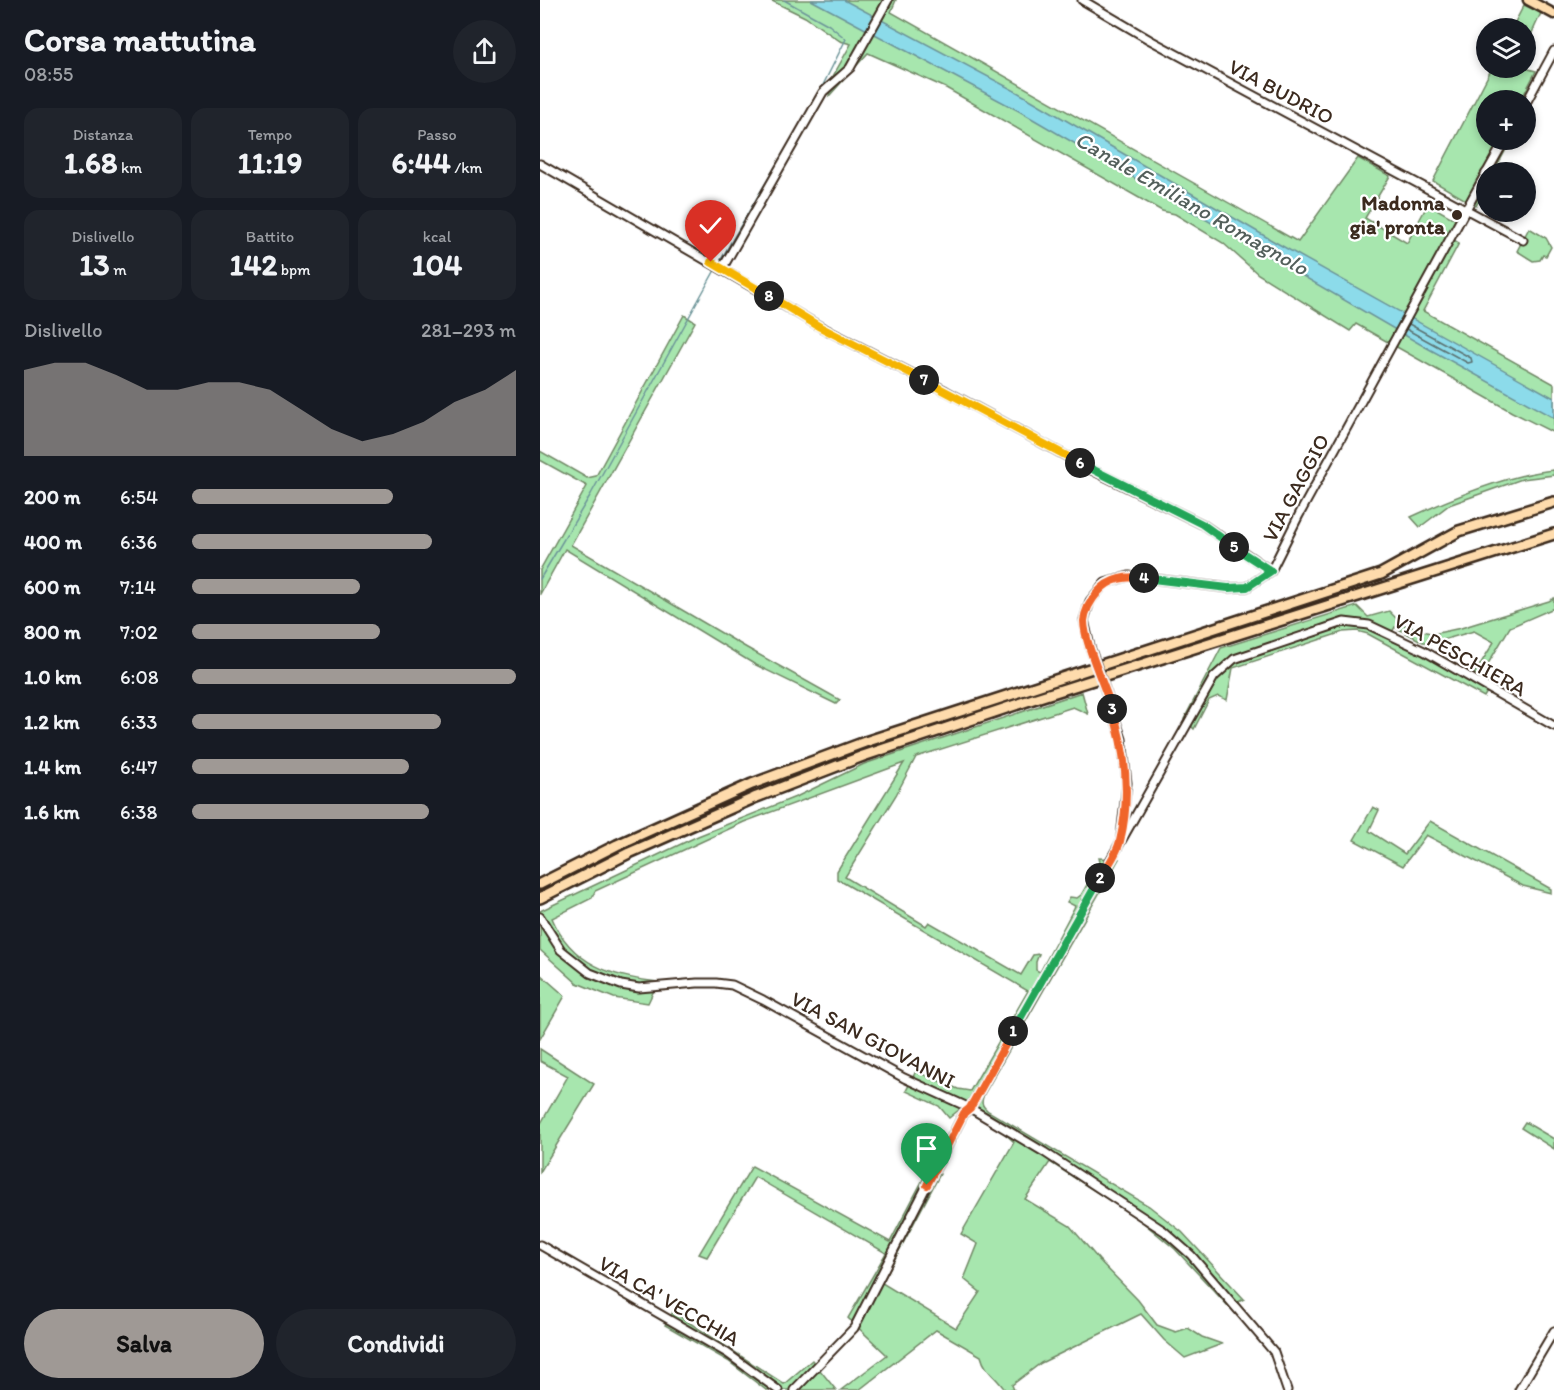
<!DOCTYPE html>
<html lang="it">
<meta charset="utf-8">
<style>
:root{--surface:#171b24;--page:#20242c;--text:#f1f3f6;--muted:#9ea1a6;--accent:#9f9995}
body{margin:0;font-family:Itim,sans-serif;background:var(--page);color:var(--text);height:100vh;display:flex;flex-direction:column;font-size:22px;white-space:nowrap}
*{box-sizing:border-box;margin:0}
p{font-size:20px;color:var(--muted)}
.icon{flex:none;width:33px;height:33px;fill:none;stroke:currentColor;stroke-width:2;stroke-linecap:round;stroke-linejoin:round}
.map{position:relative;flex:1;overflow:hidden}
.sheet{display:flex;flex-direction:column;background:var(--surface);width:540px}
.sheet>*{flex:none}
.buttons{position:absolute;left:936px;top:18px;display:grid;gap:12px}
.buttons a{display:grid;place-items:center;width:60px;height:60px;border-radius:50%;background:var(--surface);box-shadow:0 3px 9px #0003;font-size:30px}
.pin{position:absolute;display:grid;place-items:center;width:51px;height:51px;color:#fff;margin:-62px -26px;border-radius:50% 50% 50% 0;rotate:-45deg;box-shadow:0 0 6px #0007}
.pin .icon{rotate:45deg}
.km{position:absolute;width:30px;height:30px;margin:-15px;border-radius:50%;background:#222;color:#fff;font-size:16px;line-height:30px;text-align:center}
.round{display:grid;place-items:center;flex:none;width:63px;height:63px;border-radius:32px;background:var(--page)}
.head{display:flex;align-items:center;justify-content:space-between;height:102px;padding:0 24px}
h1{font-size:33px;font-weight:700;line-height:45px}
.stats{display:grid;grid-template-columns:repeat(3,1fr);gap:9px;height:102px;padding:6px 24px}
.stats div{display:grid;align-content:center;border-radius:15px;background:var(--page);text-align:center}
.stats b{font-size:30px;font-weight:700}
.stats small{font-size:16px;font-weight:400}
.stats p{font-size:16px}
.chart{height:168px;padding:12px 24px}
.chart p{display:flex;justify-content:space-between}
.chart svg{width:100%;height:108px;margin-top:6px;fill:var(--accent);opacity:.7}
.action{display:flex;gap:12px;margin-top:auto;padding:12px 24px}
.action a{flex:1;height:69px;border-radius:36px;background:var(--accent);color:#111;font-size:24px;font-weight:700;line-height:69px;text-align:center}
.action a+a{background:var(--page);color:var(--text)}
ul{padding:0 24px;list-style:none;font-size:20px}
li{display:grid;grid-template-columns:96px 72px 1fr;align-items:center;height:45px}
li i{height:15px;border-radius:8px;background:var(--accent)}
main{display:flex;flex:1;min-height:0}
.map>svg:first-child{display:block}
.green{fill:#a7e6ae;stroke:#718866;stroke-width:1.5;fill-rule:evenodd}
.water{fill:#8cdbea;stroke:#6c9498;stroke-width:1.5}
.lines{fill:none;stroke-linecap:round;stroke-linejoin:round}
.shore{stroke:#5b7170;stroke-width:1.5}
.stream{stroke:#6c9498;stroke-width:1.5}
.minor-casing{stroke:#3b2a1e;stroke-width:11}
.major-casing{stroke:#3b2a1e;stroke-width:13}
.highway-casing{stroke:#3b2a1e;stroke-width:14}
.minor{stroke:#fff;stroke-width:7}
.major{stroke:#fedbac;stroke-width:8}
.highway{stroke:#fedbac;stroke-width:9}
.minor-bridge-casing{stroke:#3b2a1e;stroke-width:11;stroke-linecap:butt}
.minor-bridge{stroke:#fff;stroke-width:7}
.split-1-casing{stroke:#fff;stroke-width:12}
.split-2-casing{stroke:#fff;stroke-width:12}
.split-3-casing{stroke:#fff;stroke-width:12}
.split-4-casing{stroke:#fff;stroke-width:12}
.split-5-casing{stroke:#fff;stroke-width:12}
.split-6-casing{stroke:#fff;stroke-width:12}
.split-7-casing{stroke:#fff;stroke-width:12}
.split-8-casing{stroke:#fff;stroke-width:12}
.split-9-casing{stroke:#fff;stroke-width:12}
.split-1{stroke:#f0652b;stroke-width:8}
.split-2{stroke:#22a559;stroke-width:8}
.split-3{stroke:#f0652b;stroke-width:8}
.split-4{stroke:#f0652b;stroke-width:8}
.split-5{stroke:#22a559;stroke-width:8}
.split-6{stroke:#22a559;stroke-width:8}
.split-7{stroke:#f5b400;stroke-width:8}
.split-8{stroke:#f5b400;stroke-width:8}
.split-9{stroke:#f5b400;stroke-width:8}
.poi-dot{fill:#3b2a1e;stroke:#fff;stroke-width:2}
.labels{text-anchor:middle;stroke-width:4.5;stroke-linejoin:round;paint-order:stroke}
.street-label{font-size:21px;fill:#3b2a1e;stroke:#fff}
.poi-label{font-size:21px;font-weight:bold;fill:#3b2a1e;stroke:#fff;text-anchor:end}
.water-label{font-size:22px;font-style:italic;fill:#535f5b;stroke:#fff}
</style>
<main>
<section class="sheet">
<div class="head"><div><h1>Corsa mattutina</h1><p>08:55</p></div><a class="round"><svg class="icon" aria-label="share" viewBox="0 0 24 24"><path d="M12 15V3M7 8l5-5 5 5M5 13v7h14v-7"/></svg></a></div>
<div class="stats">
<div><p>Distanza</p><b>1.68<small> km</small></b></div>
<div><p>Tempo</p><b>11:19</b></div>
<div><p>Passo</p><b>6:44<small> /km</small></b></div>
</div>
<div class="stats">
<div><p>Dislivello</p><b>13<small> m</small></b></div>
<div><p>Battito</p><b>142<small> bpm</small></b></div>
<div><p>kcal</p><b>104</b></div>
</div>
<div class="chart"><p><span>Dislivello</span>281–293 m</p>
<svg viewBox="0 0 160 44" preserveAspectRatio="none"><path d="M0 44V9L10 6L20 6L30 11L40 17L50 17L60 14L70 14L80 17L90 25L100 33L110 38L120 35L130 30L140 22L150 17L160 9V44z"/></svg>
</div>
<ul>
<li><b>200 m</b>6:54<i style="width:62%"></i></li>
<li><b>400 m</b>6:36<i style="width:74%"></i></li>
<li><b>600 m</b>7:14<i style="width:52%"></i></li>
<li><b>800 m</b>7:02<i style="width:58%"></i></li>
<li><b>1.0 km</b>6:08<i style="width:100%"></i></li>
<li><b>1.2 km</b>6:33<i style="width:77%"></i></li>
<li><b>1.4 km</b>6:47<i style="width:67%"></i></li>
<li><b>1.6 km</b>6:38<i style="width:73%"></i></li>
</ul>
<div class="action"><a>Salva</a><a>Condividi</a></div>
</section>
<div class="map">
<svg width="1014" height="1390" viewBox="0 0 1014 1390">
<rect width="100%" height="100%" fill="#fff"/>
<filter id="ink" filterUnits="userSpaceOnUse"><feTurbulence type="fractalNoise" baseFrequency=".0167" numOctaves="2"/><feDisplacementMap in="SourceGraphic" scale="12" xChannelSelector="R" yChannelSelector="G"/><feConvolveMatrix kernelMatrix="1 2 1 2 8 2 1 2 1" color-interpolation-filters="sRGB"/></filter>
<g filter="url(#ink)">
<g class="green">
<polygon points="230,0 356,0 351,12 758,242 818,158 850,176 825,218 867,243 888,204 916,220 907,236 919,243 883,311 1014,384 1014,433 972,412 816,324 810,331 718,274 683,243 635,214 622,211 406,88 328,53 289,96 292,78 311,44 300,41 265,17"/>
<polygon points="984,5 1001,13 986,46 986,28 972,28"/>
<polygon points="952,68 985,68 996,71 981,100 946,100 946,140 971,140 954,172 946,172 946,187 936,206 893,181"/>
<polygon points="989,228 1006,238 1011,247 1006,256 1003,255 1000,260 993,261 977,251"/>
<polygon points="144,315 155,322 31,545 207,648 300,700 296,704 214,664 25,549 0,594 0,570 47,486 0,460 0,451 47,478 56,476"/>
<path d="M1014,470V475L982,479L909,505L880,527L871,517C912,498 969,474 1014,470Z"/>
<path d="M1014,598V608L970,627L940,677L951,685L944,697L828,634L817,631L803,632L693,668L687,700L678,696L669,700L654,729L644,719L681,648L817,606L828,617L849,611L862,624L893,634L921,628L1009,601ZM855,627L883,642L892,643L934,631L954,642L933,676L852,632Z"/>
<path d="M542,692L548,714L533,707L376,757L356,795L305,877L386,926L389,922L481,975L493,955L499,954L496,962V970L500,972L535,906L527,902L530,897L537,898L541,895L560,862L559,858L579,859L444,1094C441,1102 441,1105 448,1111L609,1206L642,1232L704,1299L689,1307L635,1249L600,1220L510,1162L485,1199L530,1226L559,1260L598,1300L617,1325L636,1332L648,1328L662,1337L682,1344L645,1358L624,1340L601,1314L501,1363L472,1385L474,1390H465C456,1376 445,1372 441,1356L396,1330L319,1390H301L347,1355L308,1318L346,1253L215,1177L167,1257L159,1254L212,1166L350,1242L389,1168L400,1174L342,1283L416,1328L440,1292L424,1279L438,1244L421,1234L474,1142C460,1128 439,1114 420,1109L409,1118L399,1106L366,1091L376,1071L418,1089L430,1091L488,991L297,879V871L364,763L204,822L55,891L52,898L12,918C31,964 72,977 118,982L108,1003L74,998L37,983L0,950V911L158,836L258,796L324,764Z"/>
<polygon points="833,807 839,810 829,831 865,854 890,821 1011,889 1011,893 983,886 886,835 863,866 814,840"/>
<polygon points="0,974 25,996 0,1039"/>
<polygon points="0,1049 54,1084 0,1172 0,1125 28,1076 0,1061"/>
<polygon points="985,1122 1014,1139 1014,1149 981,1128"/>
<polygon points="133,1312 244,1384 272,1360 296,1390 226,1390 188,1361 125,1325"/>
</g>
<polygon class="water" points="271,0 304,0 486,97 735,242 1014,398 1014,418 880,344 479,111"/>
<g class="lines">
<polyline class="shore" points="866,329 928,363 932,362 931,358 869,324"/>
<g class="stream">
<polyline points="998,0 1014,9"/>
<polyline points="180,261 283,85 306,39 289,25 244,0"/>
<polyline points="0,579 51,494 175,270"/>
<polyline points="0,1241 4,1243"/>
<polyline points="984,1390 1008,1348"/>
</g>
<defs>
<g id="minor">
<polyline points="542,0 610,40 983,240"/>
<polyline points="986,103 1014,51"/>
<polyline points="0,164 281,327 406,391 552,470 662,524 731,571"/>
<polyline points="947,172 965,140"/>
<polyline points="182,269 283,92 310,68 348,0"/>
<polyline points="550,647 544,620 550,601 565,583 589,576 688,588 707,587 731,571 759,515 946,173"/>
<polyline points="567,695 582,739 587,783 581,837"/>
<polyline points="0,917 21,950 50,973 81,985 99,988 157,983 176,983 192,985 223,1000 364,1078 430,1108 504,1152 624,1231 651,1255 734,1352 747,1390"/>
<polyline points="0,1245 187,1353 238,1390"/>
<polyline points="254,1390 314,1328 424,1113 430,1108 674,677 694,659 804,622 829,625 884,651 1014,726"/>
<polyline points="979,1390 1014,1331"/>
</g>
<polyline id="major" points="988,0 1014,14"/>
<g id="highway">
<polyline points="0,884 77,845 212,784 325,742 841,574 919,531 1014,502"/>
<polyline points="0,898 89,853 214,798 323,756 496,698 1014,534"/>
</g>
</defs>
<use href="#minor" class="minor-casing"/>
<use href="#major" class="major-casing"/>
<use href="#highway" class="highway-casing"/>
<use href="#minor" class="minor"/>
<use href="#major" class="major"/>
<use href="#highway" class="highway"/>
<defs>
<polyline id="minor-bridge" points="550,647 567,695"/>
</defs>
<use href="#minor-bridge" class="minor-bridge-casing"/>
<use href="#minor-bridge" class="minor-bridge"/>
</g>
</g>
<g class="lines" filter="url(#ink)">
<defs>
<polyline id="split-1" points="387,1185 424,1113 430,1108 473,1031"/>
<polyline id="split-2" points="473,1031 560,878"/>
<path id="split-3" d="M560,878C567,867 577,854 580,841C591,796 586,752 572,709"/>
<path id="split-4" d="M572,709C565,687 544,642 544,621C545,610 551,600 558,592C570,578 586,576 604,578"/>
<polyline id="split-5" points="604,578 688,588 707,587 731,571 694,547"/>
<polyline id="split-6" points="540,463 662,524 694,547"/>
<polyline id="split-7" points="384,380 540,463"/>
<polyline id="split-8" points="229,296 280,327 384,380"/>
<polyline id="split-9" points="171,262 229,296"/>
</defs>
<use href="#split-1" class="split-1-casing"/>
<use href="#split-2" class="split-2-casing"/>
<use href="#split-3" class="split-3-casing"/>
<use href="#split-4" class="split-4-casing"/>
<use href="#split-5" class="split-5-casing"/>
<use href="#split-6" class="split-6-casing"/>
<use href="#split-7" class="split-7-casing"/>
<use href="#split-8" class="split-8-casing"/>
<use href="#split-9" class="split-9-casing"/>
<use href="#split-1" class="split-1"/>
<use href="#split-2" class="split-2"/>
<use href="#split-3" class="split-3"/>
<use href="#split-4" class="split-4"/>
<use href="#split-5" class="split-5"/>
<use href="#split-6" class="split-6"/>
<use href="#split-7" class="split-7"/>
<use href="#split-8" class="split-8"/>
<use href="#split-9" class="split-9"/>
</g>
<circle class="poi-dot" cx="917" cy="215" r="6"/>
<g class="labels">
<g class="street-label">
<text transform="translate(741 92) rotate(28)" y="7">VIA BUDRIO</text>
<text transform="translate(756 488) rotate(-62)" y="7">VIA GAGGIO</text>
<text transform="translate(920 655) rotate(29)" y="7">VIA PESCHIERA</text>
<text transform="translate(333 1040) rotate(28)" y="7">VIA SAN GIOVANNI</text>
<text transform="translate(129 1301) rotate(30)" y="7">VIA CA' VECCHIA</text>
</g>
<g class="poi-label">
<text x="905" y="210">Madonna<tspan x="905" dy="24">gia' pronta</tspan></text>
</g>
<g class="water-label">
<text transform="translate(652 203) rotate(30)" y="8">Canale Emiliano Romagnolo</text>
</g>
</g>
</svg>
<div class="buttons">
<a><svg class="icon" aria-label="layers" viewBox="0 0 24 24"><path d="M12 4l9 5-9 5-9-5zM3 14l9 5 9-5"/></svg></a>
<a>+</a>
<a>−</a>
</div>
<div class="pin" style="left:387px;top:1185px;background:#1e9e55"><svg class="icon" aria-label="arrive" viewBox="0 0 24 24"><path d="M6 21V4h12l-3 4 3 4H6"/></svg></div>
<div class="pin" style="left:171px;top:262px;background:#d93025"><svg class="icon" aria-label="check" viewBox="0 0 24 24"><path d="M5 12l5 5 9-10"/></svg></div>
<b class="km" style="left:473px;top:1031px">1</b>
<b class="km" style="left:560px;top:878px">2</b>
<b class="km" style="left:572px;top:709px">3</b>
<b class="km" style="left:604px;top:578px">4</b>
<b class="km" style="left:694px;top:547px">5</b>
<b class="km" style="left:540px;top:463px">6</b>
<b class="km" style="left:384px;top:380px">7</b>
<b class="km" style="left:229px;top:296px">8</b>
</div>
</main>
